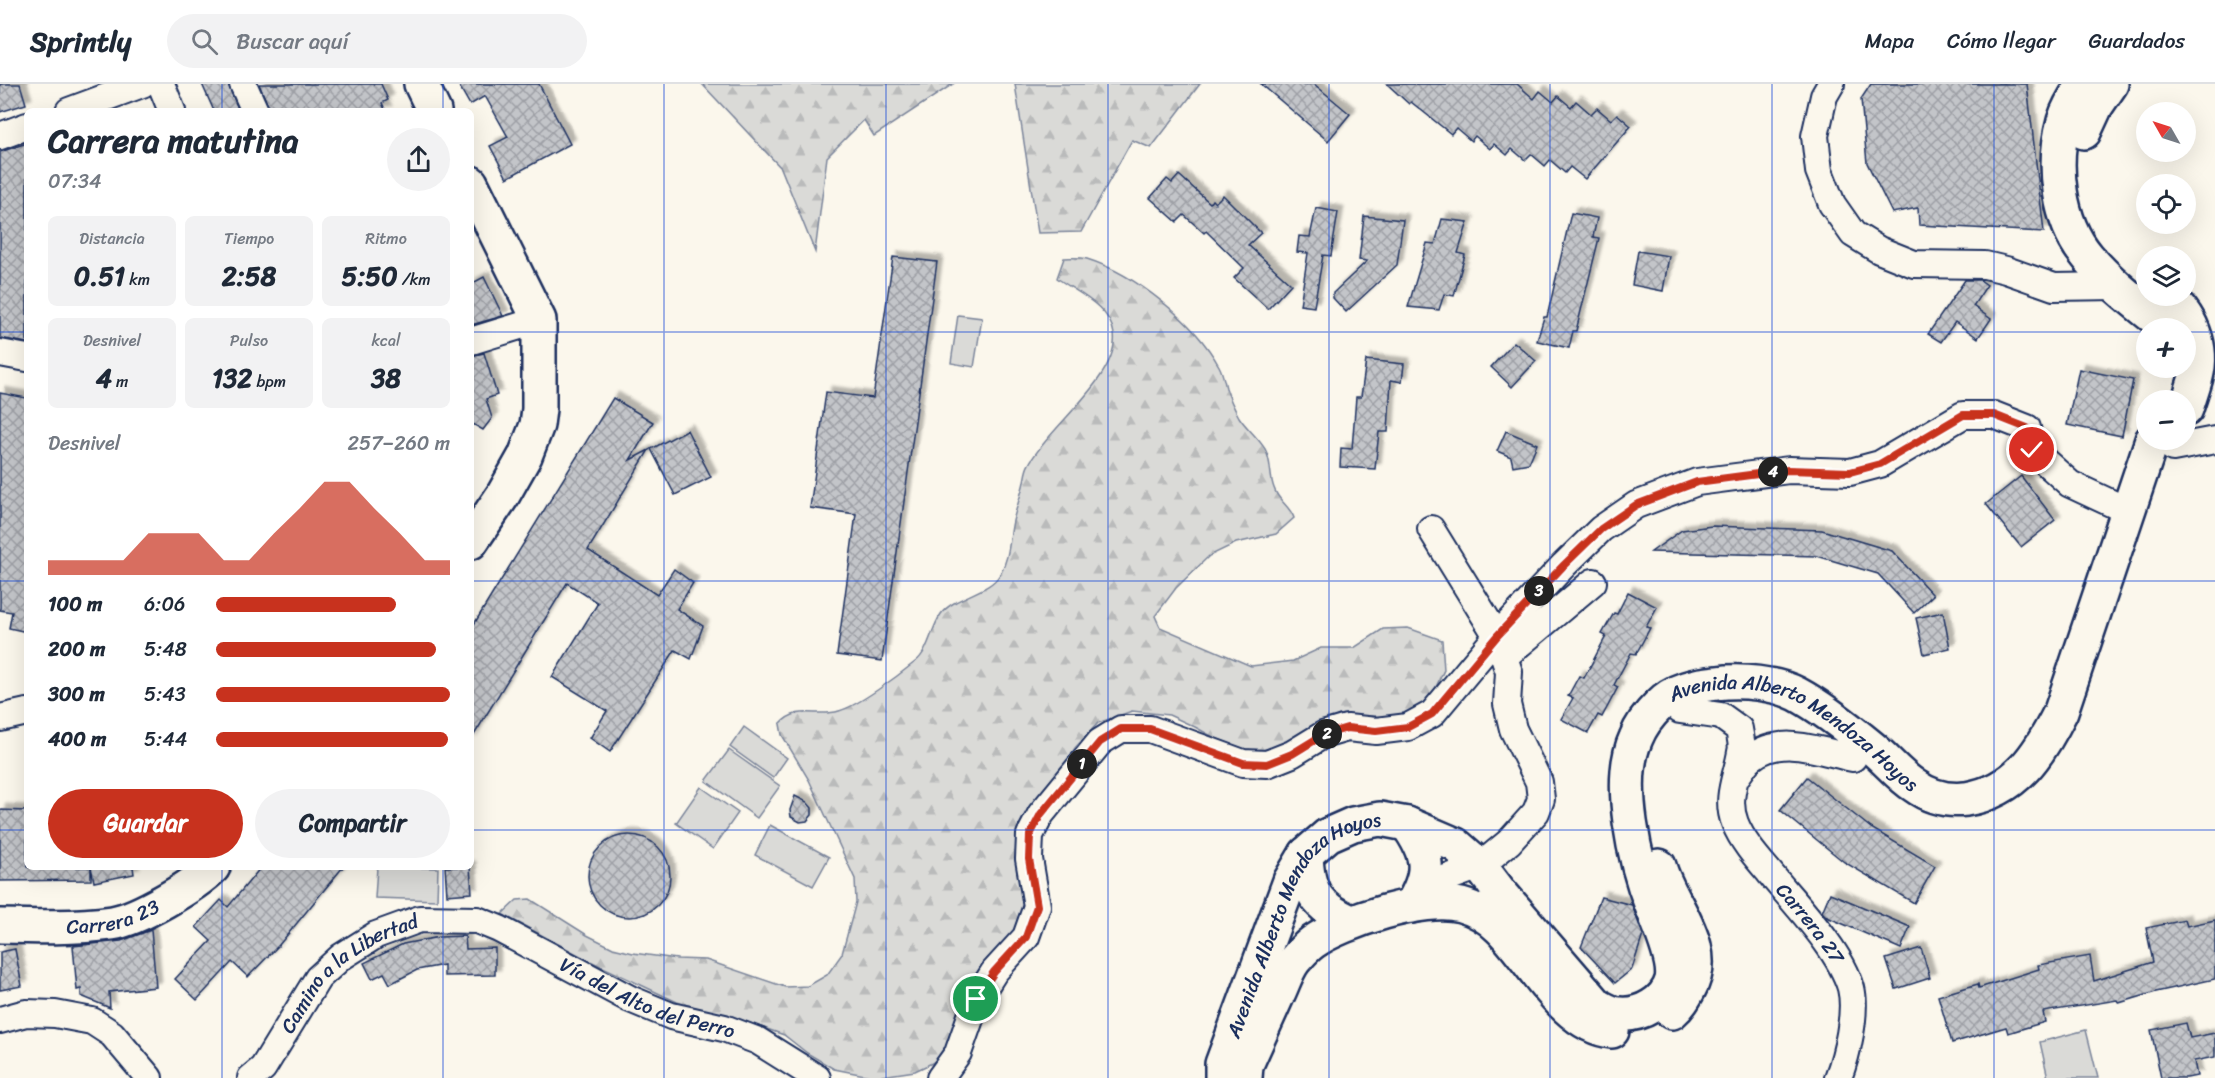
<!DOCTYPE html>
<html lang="es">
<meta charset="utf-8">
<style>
:root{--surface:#fff;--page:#f2f2f3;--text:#1f2937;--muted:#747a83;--line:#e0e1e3;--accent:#c8321e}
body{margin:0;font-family:Sriracha,sans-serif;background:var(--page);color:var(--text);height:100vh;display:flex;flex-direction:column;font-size:22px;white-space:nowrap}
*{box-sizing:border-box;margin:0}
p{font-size:20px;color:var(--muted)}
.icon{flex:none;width:33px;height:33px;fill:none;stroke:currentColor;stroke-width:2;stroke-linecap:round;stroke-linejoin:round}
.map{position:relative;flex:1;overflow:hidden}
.panel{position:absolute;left:24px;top:24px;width:450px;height:762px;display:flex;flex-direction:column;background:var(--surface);border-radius:9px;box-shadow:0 6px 24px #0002}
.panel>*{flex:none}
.needle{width:39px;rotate:309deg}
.buttons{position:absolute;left:2136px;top:18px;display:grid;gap:12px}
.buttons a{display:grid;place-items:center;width:60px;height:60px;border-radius:50%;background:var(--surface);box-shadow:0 6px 24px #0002;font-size:30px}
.pin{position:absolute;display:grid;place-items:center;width:51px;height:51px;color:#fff;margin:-26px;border:3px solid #fff;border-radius:50%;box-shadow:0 2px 6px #0007}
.km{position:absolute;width:30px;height:30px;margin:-15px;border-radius:50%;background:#222;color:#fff;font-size:16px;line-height:30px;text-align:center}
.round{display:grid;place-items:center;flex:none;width:63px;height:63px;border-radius:32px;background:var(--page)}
.headline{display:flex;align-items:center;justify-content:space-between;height:102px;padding:0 24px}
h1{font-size:33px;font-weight:700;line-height:45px}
.stats{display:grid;grid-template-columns:repeat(3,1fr);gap:9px;height:102px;padding:6px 24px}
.stats div{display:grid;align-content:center;border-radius:9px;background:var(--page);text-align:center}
.stats b{font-size:26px;font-weight:700}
.stats small{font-size:16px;font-weight:400}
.stats p{font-size:16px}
.chart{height:168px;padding:12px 24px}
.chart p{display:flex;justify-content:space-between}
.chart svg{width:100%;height:108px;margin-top:6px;fill:var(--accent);opacity:.7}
.button{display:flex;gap:12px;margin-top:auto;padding:12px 24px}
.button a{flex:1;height:69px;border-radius:36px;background:var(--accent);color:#fff;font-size:24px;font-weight:700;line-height:69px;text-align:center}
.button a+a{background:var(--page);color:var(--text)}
ul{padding:0 24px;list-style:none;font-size:20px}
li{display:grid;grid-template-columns:96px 72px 1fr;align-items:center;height:45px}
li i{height:15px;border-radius:8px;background:var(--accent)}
header{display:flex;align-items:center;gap:36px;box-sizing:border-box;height:84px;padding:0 30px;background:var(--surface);border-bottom:2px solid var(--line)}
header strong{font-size:28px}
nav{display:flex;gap:33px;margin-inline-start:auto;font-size:21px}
.search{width:420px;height:54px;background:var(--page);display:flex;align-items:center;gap:15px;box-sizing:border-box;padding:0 21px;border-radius:33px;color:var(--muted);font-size:22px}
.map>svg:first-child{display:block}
.green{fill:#dadad7;stroke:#7a849a;stroke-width:1.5}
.forest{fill:url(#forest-firs);stroke:#7a849a;stroke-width:1.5}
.building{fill:url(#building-cross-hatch);stroke:#1b2f5e;stroke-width:1.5;filter:url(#shadow)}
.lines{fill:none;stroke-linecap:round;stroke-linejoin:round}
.minor-casing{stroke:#1b2f5e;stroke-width:30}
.major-casing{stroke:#1b2f5e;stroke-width:38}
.minor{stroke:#fbf7ec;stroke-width:26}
.major{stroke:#fbf7ec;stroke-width:33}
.route-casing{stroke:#fff;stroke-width:12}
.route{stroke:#c8321e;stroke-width:8}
.grid{fill:none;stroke:#1d4ed8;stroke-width:1.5;stroke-opacity:0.55}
.labels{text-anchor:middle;stroke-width:4.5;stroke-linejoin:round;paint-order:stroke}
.street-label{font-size:20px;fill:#1b2f5e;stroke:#fbf7ec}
</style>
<header>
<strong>Sprintly</strong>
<div class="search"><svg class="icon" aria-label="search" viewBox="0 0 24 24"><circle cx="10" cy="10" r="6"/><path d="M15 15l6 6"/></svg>Buscar aquí</div>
<nav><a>Mapa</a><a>Cómo llegar</a><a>Guardados</a></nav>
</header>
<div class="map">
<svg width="2215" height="994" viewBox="0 0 2215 994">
<defs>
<pattern id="forest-firs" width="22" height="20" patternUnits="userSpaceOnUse" patternTransform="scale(1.5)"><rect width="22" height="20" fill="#dadad7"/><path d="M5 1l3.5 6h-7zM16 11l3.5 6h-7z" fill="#babbbb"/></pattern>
<pattern id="building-cross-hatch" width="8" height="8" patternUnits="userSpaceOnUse" patternTransform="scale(1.5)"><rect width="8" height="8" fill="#c3c5c9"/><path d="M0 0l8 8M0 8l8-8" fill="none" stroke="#9ea0a6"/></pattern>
<filter id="shadow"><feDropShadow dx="5.5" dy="-5.5" stdDeviation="1.5" flood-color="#0004"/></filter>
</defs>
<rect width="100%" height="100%" fill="#fbf7ec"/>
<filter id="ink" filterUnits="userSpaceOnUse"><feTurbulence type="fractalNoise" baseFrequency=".0167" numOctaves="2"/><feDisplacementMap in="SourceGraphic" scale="12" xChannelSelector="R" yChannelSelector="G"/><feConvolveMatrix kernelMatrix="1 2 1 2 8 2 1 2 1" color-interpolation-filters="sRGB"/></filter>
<g filter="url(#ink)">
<g class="green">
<polygon points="958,231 982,234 974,283 951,279"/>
<polygon points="744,643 787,674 773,694 730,663"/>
<polygon points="729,666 780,702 757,734 706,697"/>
<polygon points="701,703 738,729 713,765 676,739"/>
<polygon points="770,741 829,773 813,802 755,771"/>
<polygon points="377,783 438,784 437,816 375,814"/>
<polygon points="2086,946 2098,994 2048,994 2040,958"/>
</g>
<g class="forest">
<polygon points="702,0 953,0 874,52 864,36 827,73 815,168 781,84"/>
<polygon points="1015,0 1200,0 1151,64 1132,56 1081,148 1038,149"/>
<path d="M1064,174C1072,174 1080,173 1087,175C1135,190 1195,238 1219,282C1223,289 1224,297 1226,304C1229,313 1234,324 1239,333C1246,344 1258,353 1265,365C1272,377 1269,392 1274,404C1278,417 1290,422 1294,434L1276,450L1236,459L1209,472L1176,504L1155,532L1160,543L1251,582L1293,577L1321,564H1354L1383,545L1408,544L1442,556L1444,586L1434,607L1416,628L1392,633L1339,631L1317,642L1292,661L1269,668L1244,665L1215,654L1195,643L1169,631L1132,627L1098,639L1075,664L1031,732L1016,771L1022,798L1025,827L1015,849L1005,861L988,874L973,894L964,925L946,967L932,979L915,987L875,993L834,985L807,969L784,951L744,937L677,918L588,876L502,830L517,816L530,815L587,851L613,864L633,869L677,875L706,876L785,903L808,902L827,891L842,870L856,818L855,795L809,696L782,651L780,640C799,620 817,634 839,627C858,622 899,591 915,578C929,568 931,544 941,530C954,512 990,509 1000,490C1010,473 1009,455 1013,437C1016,425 1020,414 1023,402C1025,395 1025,386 1029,380C1049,343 1120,292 1114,250C1110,222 1077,209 1057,194Z"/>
</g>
<g class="building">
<polygon points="0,0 20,0 26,20 0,28"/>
<polygon points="202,0 228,0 239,27 214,27"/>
<polygon points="259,0 381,0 388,16 382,19 386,27 270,27"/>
<polygon points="458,0 539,0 570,60 507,94 490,62 508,53 485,12 470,21"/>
<polygon points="1261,0 1314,0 1350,30 1328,57"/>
<polygon points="1387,0 1517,0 1534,15 1540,7 1553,18 1558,12 1571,23 1576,17 1591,30 1597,24 1611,36 1617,30 1631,42 1585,95 1570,83 1565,89 1550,76 1545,82 1531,70 1525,76 1512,65 1507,71 1494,60 1490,65 1475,52 1471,57 1456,44 1451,50 1411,18 1409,20"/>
<polygon points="1871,0 2027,0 2044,148 1919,141 1918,124 1892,129 1867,79 1861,15"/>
<polygon points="27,59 27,259 0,254 0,68"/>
<polygon points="1179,91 1210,119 1212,116 1215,119 1223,111 1261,149 1248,161 1291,200 1268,225 1234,194 1244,184 1206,147 1204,149 1184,131 1177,138 1150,114 1167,95 1172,99"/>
<polygon points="1316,124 1338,128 1331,172 1323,171 1314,223 1300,221 1308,169 1297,168 1299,152 1310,153"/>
<polygon points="1571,129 1597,134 1593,153 1599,154 1576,247 1573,247 1569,264 1537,257 1544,233 1547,233"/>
<polygon points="1364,132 1403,136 1397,181 1346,228 1333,214 1333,209 1367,177 1359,176"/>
<polygon points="1442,135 1468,138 1458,169 1465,171 1454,212 1444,210 1439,226 1408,223 1427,159 1435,160"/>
<polygon points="1638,167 1669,172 1663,207 1632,201"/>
<polygon points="893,173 937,178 882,577 837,571 856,430 810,424 826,308 873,314"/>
<polygon points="484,193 503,232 471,241 471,200"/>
<polygon points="1965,196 1980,196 1987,201 1973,222 1991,235 1978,254 1955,238 1941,258 1928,250"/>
<polygon points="1514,258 1536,277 1512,303 1491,283"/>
<polygon points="484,269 497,311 486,315 492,334 483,346 471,339 471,272"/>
<polygon points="1366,276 1404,280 1402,298 1391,296 1388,348 1379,348 1375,385 1340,383 1341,364 1352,365 1356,313 1361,313"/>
<polygon points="2079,285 2133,296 2122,352 2067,341"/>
<polygon points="0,309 27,314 27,548 9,544 12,528 0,526"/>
<polygon points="613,314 653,338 630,376 649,366 588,466 657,511 674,485 693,499 677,525 703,542 691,575 675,566 610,668 590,654 607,627 552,593 598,519 567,499 471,656 471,545"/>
<polygon points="687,346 711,393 675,411 651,365"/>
<polygon points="1506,347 1537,360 1529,379 1513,382 1511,373 1497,367"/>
<polygon points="2021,392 2055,436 2021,463 1986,420"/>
<polygon points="1712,442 1822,446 1892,467 1933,511 1914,529 1878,490 1817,472 1651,468 1682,446"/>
<polygon points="1628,508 1657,523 1646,543 1650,544 1636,570 1631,569 1614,601 1618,603 1602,633 1598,631 1588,649 1561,635 1573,614 1568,612 1579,592 1584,594 1606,552 1602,550 1614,529 1617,530"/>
<polygon points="1943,528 1950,564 1924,570 1916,534"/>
<polygon points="1807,693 1871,744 1935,782 1914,819 1844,778 1780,726"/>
<polygon points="795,712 807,718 812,724 812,731 807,737 800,738 791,733 790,726"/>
<polygon points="0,726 27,727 27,783 133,783 134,790 94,798 91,783 91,796 0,797"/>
<circle cx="629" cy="792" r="41"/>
<polygon points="261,783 343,783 279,861 248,893 232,878 197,916 175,895 211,857 196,843 221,816 228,823"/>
<polygon points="445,783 470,783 472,809 447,811"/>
<polygon points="1830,809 1910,843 1901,865 1827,833 1822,828"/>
<polygon points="1601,813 1632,821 1643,851 1632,885 1615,899 1581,863"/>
<polygon points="2185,836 2187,842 2215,836 2215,895 2156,908 2119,919 2117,916 2043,928 2045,938 2008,949 2006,943 1952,959 1938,912 1978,900 1979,904 2039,885 2038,881 2090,872 2094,897 2153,878 2146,844"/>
<polygon points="151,846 156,903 109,908 110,924 81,912 81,905 77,906 73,862 121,857"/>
<polygon points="465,852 466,865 495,864 495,891 444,892 444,881 417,886 390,900 384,889 372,895 364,879 403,860 439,853"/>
<polygon points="1921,864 1930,894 1896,905 1886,875"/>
<polygon points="15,865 22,902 0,906 0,868"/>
<polygon points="2186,939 2190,954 2215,949 2215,973 2194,977 2197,992 2187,994 2161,994 2151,946"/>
</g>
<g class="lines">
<defs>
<g id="minor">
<polyline points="161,0 172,27"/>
<polyline points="243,0 255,27"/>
<polyline points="1831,0 1824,12 1815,52 1819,87 1832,120 1853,150 1879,166 1914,180 1985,181 2006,186 2054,203 2117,202"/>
<polyline points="69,27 142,0"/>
<polyline points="0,52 27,42"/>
<polyline points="471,257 539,236"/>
<polyline points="0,269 27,274"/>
<polyline points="2173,364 2215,356"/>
<polyline points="1505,572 1593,498"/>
<path id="s1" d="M1680,626L1721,632L1739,645C1740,652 1743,661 1741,668C1737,693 1725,714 1735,739C1742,757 1757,774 1769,788C1794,819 1840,865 1851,904C1857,928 1847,971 1838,994"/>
<polyline points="0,634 27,628"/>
<path d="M1736,693C1741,687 1745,679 1751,674C1781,650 1819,667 1853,674"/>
<polyline points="1422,803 1480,782 1509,758 1536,728 1541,715 1539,698 1513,645 1507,620 1509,588 1497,552 1431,445"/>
<polyline points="0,936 26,929 55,930 92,937 112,950 149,994"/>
<path id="s2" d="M251,994L263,984L318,894L341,873L376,851L420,835L477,836L499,845L630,915L671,932L724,944L758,957L817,994"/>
<polyline points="940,994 958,969 977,915 994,888 1026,853 1037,822 1029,775 1030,751 1041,730 1100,658 1121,645 1150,645 1243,679 1267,680 1292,670 1323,651 1347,644 1376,647 1408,643 1432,630 1497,552 1564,481 1601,445 1636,421 1697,398 1789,386 1850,388 1880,380 1963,331 1994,331 2027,344 2032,366 2070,400 2128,427"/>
</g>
<g id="major">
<polyline points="421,0 434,27"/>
<path d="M2084,0C2076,11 2068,24 2064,37C2052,80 2058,138 2088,173C2109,198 2135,218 2160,238L2164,244"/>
<polyline points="2084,48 2096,22 2111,0"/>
<polyline points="471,99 539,236 539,325 537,341 525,372 503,411 471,458"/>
<path d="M2166,212C2191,230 2204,263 2196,293C2193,304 2189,315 2186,325"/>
<path d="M1407,740C1430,772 1431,789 1411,822"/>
<path d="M1306,770C1307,808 1317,823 1351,838"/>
<path d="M1659,782C1670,822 1713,863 1689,905C1684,914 1680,921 1672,928"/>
<path id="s3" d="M0,842C37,843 75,844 112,839C138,835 194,802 213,783"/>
<path id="s4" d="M1222,994V980L1290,797L1306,770L1328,751L1353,740L1380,735L1407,740L1456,761L1480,782L1499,807L1598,922C1604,925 1612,930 1619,930C1641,932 1666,918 1672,896C1676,877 1659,841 1652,822C1635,780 1616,697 1636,654C1641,641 1650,630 1659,621C1674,605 1696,601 1717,599C1741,596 1775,599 1797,610C1823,624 1848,644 1871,663C1886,675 1899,692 1915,702C1930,713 1948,717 1966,715C2017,707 2040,669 2061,627L2152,356"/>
<path d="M1245,994L1246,981C1257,957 1267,934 1278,910C1283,900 1287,886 1294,877C1299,871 1306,863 1313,858C1343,837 1425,811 1461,821C1476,825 1489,833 1500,844C1532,875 1563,942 1612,947"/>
</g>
</defs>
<use href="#minor" class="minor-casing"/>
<use href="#major" class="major-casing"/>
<use href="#minor" class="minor"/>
<use href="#major" class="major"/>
</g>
</g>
<g class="lines" filter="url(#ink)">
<defs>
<polyline id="route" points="976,915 994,888 1026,853 1037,822 1029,775 1030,751 1041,730 1100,658 1121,645 1150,645 1243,679 1267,680 1292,670 1323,651 1347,644 1376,647 1408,643 1432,630 1497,552 1564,481 1601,445 1636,421 1697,398 1788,386 1850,388 1880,380 1963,331 1994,331 2027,344 2032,366"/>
</defs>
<use href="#route" class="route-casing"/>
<use href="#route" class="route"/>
</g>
<path class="grid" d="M222,0V27M443,0V27M664,0V994M886,0V994M1108,0V994M1329,0V994M1550,0V994M1772,0V994M1994,0V994M0,248H27M471,248H2146M2186,248H2215M0,497H27M471,497H2215M0,746H27M471,746H2215M222,783V994M443,783V994"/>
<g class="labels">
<g class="street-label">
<text dy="7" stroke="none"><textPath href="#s4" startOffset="1156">Avenida Alberto Mendoza Hoyos</textPath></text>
<text dy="7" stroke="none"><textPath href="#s3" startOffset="114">Carrera 23</textPath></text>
<text dy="7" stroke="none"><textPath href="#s1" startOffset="285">Carrera 27</textPath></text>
<text dy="7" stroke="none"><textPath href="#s4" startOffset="184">Avenida Alberto Mendoza Hoyos</textPath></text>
<text dy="7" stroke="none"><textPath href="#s2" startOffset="148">Camino a la Libertad</textPath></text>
<text dy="7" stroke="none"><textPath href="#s2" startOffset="486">Vía del Alto del Perro</textPath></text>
</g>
</g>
</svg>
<div class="buttons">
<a><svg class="needle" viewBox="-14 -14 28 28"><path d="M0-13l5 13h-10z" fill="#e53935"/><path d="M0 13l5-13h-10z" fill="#747a83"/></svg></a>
<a><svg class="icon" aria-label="locate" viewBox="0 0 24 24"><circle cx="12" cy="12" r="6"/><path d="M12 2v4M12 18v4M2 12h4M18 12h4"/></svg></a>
<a><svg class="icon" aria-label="layers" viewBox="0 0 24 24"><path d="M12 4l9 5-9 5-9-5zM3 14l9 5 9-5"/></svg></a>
<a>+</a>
<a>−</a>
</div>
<div class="pin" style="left:976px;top:915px;background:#1e9e55"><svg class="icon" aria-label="arrive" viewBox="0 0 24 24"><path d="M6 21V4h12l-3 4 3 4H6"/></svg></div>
<div class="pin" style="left:2032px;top:366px;background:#d93025"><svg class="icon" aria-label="check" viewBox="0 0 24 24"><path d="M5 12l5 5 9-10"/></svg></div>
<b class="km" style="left:1082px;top:680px">1</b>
<b class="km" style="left:1327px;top:650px">2</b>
<b class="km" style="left:1539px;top:507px">3</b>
<b class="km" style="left:1773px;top:388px">4</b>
<section class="panel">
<div class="headline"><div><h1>Carrera matutina</h1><p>07:34</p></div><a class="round"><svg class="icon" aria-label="share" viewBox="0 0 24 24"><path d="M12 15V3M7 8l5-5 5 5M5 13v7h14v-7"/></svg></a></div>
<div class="stats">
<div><p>Distancia</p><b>0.51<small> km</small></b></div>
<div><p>Tiempo</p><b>2:58</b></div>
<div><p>Ritmo</p><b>5:50<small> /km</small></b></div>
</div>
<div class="stats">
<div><p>Desnivel</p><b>4<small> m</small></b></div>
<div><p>Pulso</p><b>132<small> bpm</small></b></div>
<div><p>kcal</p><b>38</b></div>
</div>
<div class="chart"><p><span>Desnivel</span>257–260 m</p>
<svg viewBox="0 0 160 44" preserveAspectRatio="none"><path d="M0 44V38L10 38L20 38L30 38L40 27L50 27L60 27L70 38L80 38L90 27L100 17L110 6L120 6L130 17L140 27L150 38L160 38V44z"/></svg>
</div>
<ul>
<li><b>100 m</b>6:06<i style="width:77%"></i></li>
<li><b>200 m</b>5:48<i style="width:94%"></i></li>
<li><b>300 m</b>5:43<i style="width:100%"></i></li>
<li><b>400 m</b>5:44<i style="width:99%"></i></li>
</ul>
<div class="button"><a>Guardar</a><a>Compartir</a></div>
</section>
</div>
